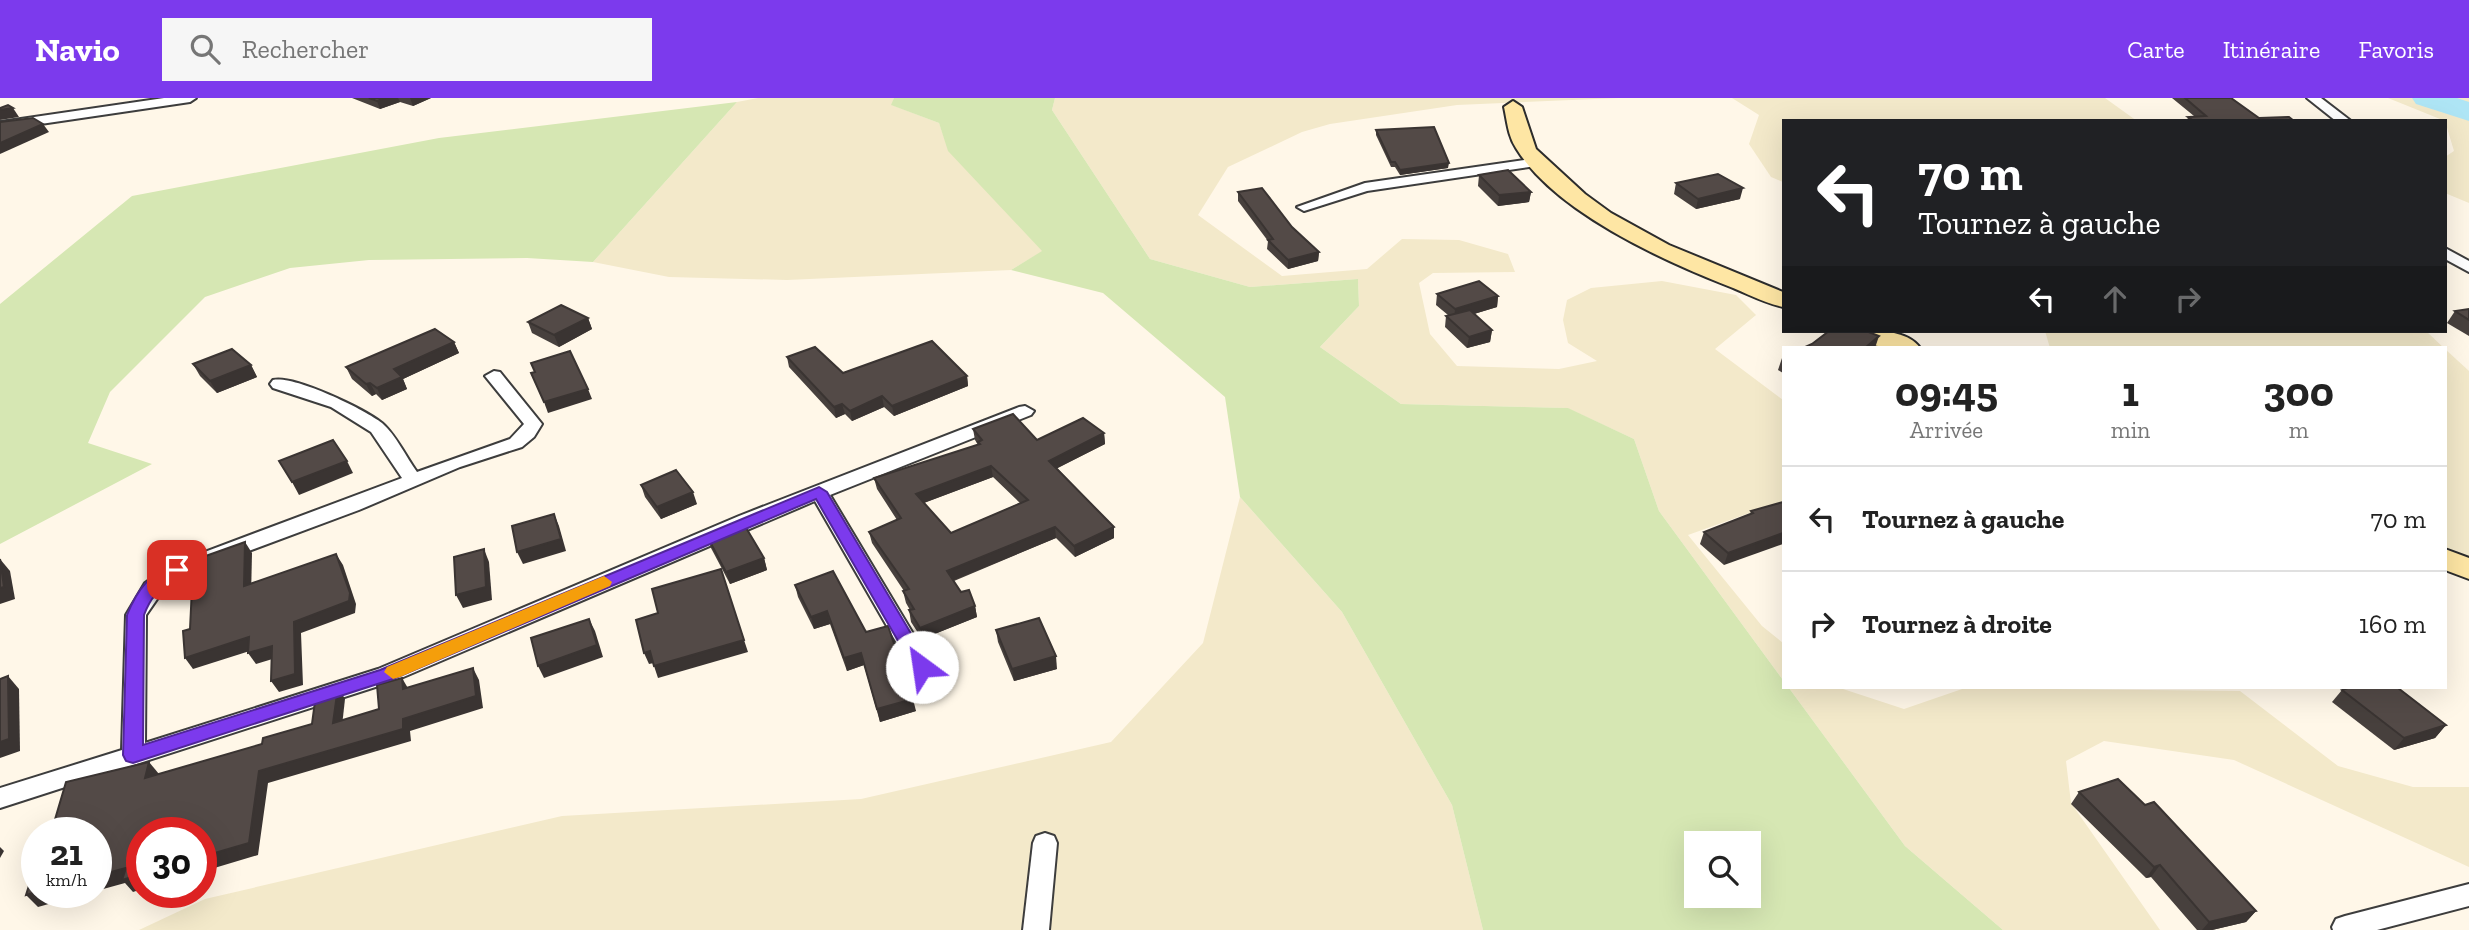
<!DOCTYPE html>
<html lang="fr">
<meta charset="utf-8">
<style>
body{margin:0;font-family:"Zilla Slab",serif;background:#f6f6f6;color:#222;height:100vh;display:flex;flex-direction:column;font-size:26px;white-space:nowrap}
*{box-sizing:border-box;margin:0}
p{font-size:23px;color:#767676}
.icon{flex:none;width:38px;height:38px;fill:none;stroke:currentColor;stroke-width:2;stroke-linecap:round;stroke-linejoin:round}
.map{position:relative;flex:1;overflow:hidden}
.details{position:absolute;left:1782px;top:248px;width:665px;height:343px;display:flex;flex-direction:column;background:#fff;border-radius:0px;box-shadow:0 7px 28px #0002}
.details>*{flex:none}
.hud{position:absolute;left:1782px;top:21px;width:665px;height:214px;border-radius:0px;box-shadow:0 7px 28px #0002;background:#202124;color:#fff;overflow:hidden}
.controls{position:absolute;left:1684px;top:733px;display:grid;gap:14px}
.controls a{display:grid;place-items:center;width:77px;height:77px;border-radius:0px;background:#fff;box-shadow:0 7px 28px #0002;font-size:35px}
.speed{position:absolute;left:21px;top:719px;display:flex;gap:14px;font-size:35px;font-weight:700;text-align:center}
.speed>*{display:grid;place-content:center;width:91px;height:91px;border-radius:50%;background:#fff;box-shadow:0 7px 28px #0002;line-height:1}
.speed small{font-size:18px;font-weight:400}
.speed .limit{border:10px solid #d22;background:#fff;color:#111}
.pin{position:absolute;display:grid;place-items:center;width:60px;height:60px;color:#fff;margin:-30px;border-radius:14px;box-shadow:0 4px 10px #0006}
.me{position:absolute;width:77px;margin:-38px;rotate:329deg;stroke-linejoin:round;filter:drop-shadow(0 0 5px #0008)}
.turn{display:flex;align-items:center;gap:24px;height:147px;padding:0 21px;font-size:32px}
.turn .icon{width:91px;height:91px;stroke-width:2.5}
.turn b{display:block;font-size:49px;line-height:60px}
.lanes{display:flex;align-items:center;height:66px;padding:0 21px;background:#0003;justify-content:center;gap:35px;direction:ltr}
.lanes .off{opacity:.35}
.eta{display:flex;justify-content:space-evenly;align-items:center;height:119px;text-align:center}
.eta b{font-size:42px;font-weight:800;line-height:49px}
ul{padding:0;list-style:none}
li{display:flex;align-items:center;gap:21px;height:105px;padding:0 21px;border-top:2px solid #e0e0e0}
li div{flex:1}
li b{display:block;font-size:26px}
li em{font-style:normal}
header{display:flex;align-items:center;gap:42px;box-sizing:border-box;height:98px;padding:0 35px;background:#7c3aed;color:#fff}
header strong{font-size:33px}
nav{display:flex;gap:38px;margin-inline-start:auto;font-size:24px}
.search{width:490px;height:63px;background:#f6f6f6;display:flex;align-items:center;gap:18px;box-sizing:border-box;padding:0 24px;border-radius:0px;color:#767676;font-size:26px}
.map>svg:first-child{display:block}
.farmland{fill:#f3e9ca}
.green{fill:#d6e7b3;fill-rule:evenodd}
.lines{fill:none;stroke-linecap:round;stroke-linejoin:round}
.river{fill:#aee5f5;fill-rule:evenodd}
.street-casing{stroke:#3d3d3d;stroke-width:4}
.secondary-casing{stroke:#2c2c2c;stroke-width:4}
.street{fill:#fff;fill-rule:evenodd}
.secondary{fill:#fee6a4;fill-rule:evenodd}
.wall{fill:#47403d;fill-rule:evenodd}
.shaded-wall{fill:#3a3432}
.building{fill:#534a47;stroke:#3a3432;stroke-width:2;fill-rule:evenodd}
.route{fill:#7c3aed;stroke:#51269a;stroke-width:2}
.slow{fill:#f59e0b}
</style>
<header>
<strong>Navio</strong>
<div class="search"><svg class="icon" aria-label="search" viewBox="0 0 24 24"><circle cx="10" cy="10" r="6"/><path d="M15 15l6 6"/></svg>Rechercher</div>
<nav><a>Carte</a><a>Itinéraire</a><a>Favoris</a></nav>
</header>
<div class="map">
<svg width="2469" height="832" viewBox="0 0 2469 832">
<rect width="100%" height="100%" fill="#fff7e8"/>
<g class="farmland">
<polygon points="758,0 894,0 892,7 939,25 949,53 1043,153 1011,172 787,182 669,179 593,164 737,4"/>
<polygon points="1055,0 1619,0 1457,7 1330,26 1302,34 1228,69 1198,117 1282,178 1367,171 1402,141 1459,142 1508,156 1515,174 1433,175 1419,185 1430,236 1457,268 1559,271 1597,263 1568,245 1563,222 1567,202 1591,190 1662,183 1736,197 1756,217 1715,251 1783,302 1783,403 1688,437 1762,528 1783,545 1783,582 1659,413 1634,341 1567,310 1401,306 1320,249 1359,208 1358,181 1250,189 1150,161 1052,12"/>
<polygon points="1732,0 2105,0 2137,23 1783,23 1783,84 1771,79 1749,46 1759,17"/>
<polygon points="2388,0 2469,0 2469,105 2445,95 2445,59 2454,53 2445,23"/>
<polygon points="2045,233 2426,233 2444,250 2050,250"/>
<polygon points="2445,251 2469,273 2469,482 2445,468"/>
<polygon points="1240,399 1342,514 1452,707 1483,832 139,832 205,801 562,718 861,701 1111,644 1203,545"/>
<polygon points="1789,590 1840,590 1904,611 1965,590 2240,593 2338,668 2413,689 2469,689 2469,769 2234,662 2104,643 2066,663 2071,705 2160,832 2003,832 1905,748"/>
</g>
<g class="green">
<path d="M894,0H1055L1052,12L1150,161L1250,189L1358,181L1359,208L1320,249L1401,306L1568,310L1634,341L1659,413L1783,582V590H1789L1905,748L2003,832H1483L1452,707L1342,514L1240,399L1225,299L1103,195L1011,172L1042,153L948,53L939,25L891,7ZM1696,746H1748V798H1696Z"/>
<polygon points="737,4 593,164 527,160 369,162 290,170 205,199 110,294 88,345 152,366 0,446 0,206 132,98 439,40"/>
</g>
<g class="lines">
<polygon class="river" points="2412,0 2457,0 2469,4 2469,23 2416,6"/>
<defs>
<g id="street">
<polygon points="164,0 196,0 190,4 0,32 0,24"/>
<polygon points="2307,0 2321,0 2351,23 2336,23"/>
<polygon points="1538,60 1545,64 1543,67 1367,93 1304,113 1297,109 1365,85"/>
<polygon points="2445,150 2469,163 2469,174 2445,161"/>
<path d="M494,273L500,274L542,326L534,339L522,349L460,369L359,412L184,477L164,491L146,517L145,645L378,571L739,418L1019,309L1025,308L1034,313L1031,317L830,397L933,569L930,575H914L815,403L394,583L0,710V690L122,652L126,517L145,485L170,467L402,380L371,334L331,309L273,290L270,286L273,282C294,277 364,311 382,325C396,337 406,359 417,374L510,341L524,326L485,278Z"/>
<polygon points="1045,735 1054,738 1057,745 1049,832 1023,832 1033,745 1036,738"/>
<polygon points="2469,786 2469,808 2377,832 2333,832 2332,829 2336,821 2345,818"/>
</g>
<g id="secondary">
<path d="M1513,3L1522,9L1536,51L1585,96L1611,115L1669,147L1783,194V209C1764,205 1746,195 1728,188C1662,162 1554,113 1516,50C1508,38 1507,22 1504,9Z"/>
<path d="M1851,233C1871,232 1907,231 1920,250C1900,251 1864,252 1851,233Z"/>
<polygon points="2445,451 2469,460 2469,481 2445,472"/>
</g>
</defs>
<use href="#street" class="street-casing"/>
<use href="#secondary" class="secondary-casing"/>
<use href="#street" class="street"/>
<use href="#secondary" class="secondary"/>
</g>
<g class="wall">
<polygon points="352,0 431,0 413,8 400,4 380,11"/>
<polygon points="2172,0 2231,0 2259,20 2294,23 2187,23 2188,19 2194,18"/>
<polygon points="1376,32 1448,70 1400,77 1395,69 1391,69 1376,37"/>
<polygon points="1479,77 1531,94 1529,104 1498,108 1478,88"/>
<polygon points="1676,85 1740,101 1696,111 1674,96"/>
<polygon points="1238,94 1292,129 1319,154 1318,163 1288,171 1267,151 1268,143 1238,103"/>
<polygon points="1437,196 1498,198 1497,209 1474,216 1492,232 1490,244 1467,250 1445,229 1446,218 1448,217 1436,207"/>
<polygon points="2469,211 2469,238 2447,225 2455,213"/>
<polygon points="588,220 592,231 559,249 532,235 528,224"/>
<polygon points="454,244 459,255 403,281 407,291 382,302 376,296 372,298 352,281 346,269"/>
<polygon points="787,259 843,275 967,278 968,288 894,318 884,309 852,323 845,316 836,320 789,269"/>
<polygon points="1782,260 1783,260 1783,275 1778,272"/>
<polygon points="193,266 251,267 257,279 217,295 200,278"/>
<path d="M973,331L1037,342L1104,335L1105,346L1057,370L1114,429V440L1075,459L1056,440L954,483L961,494L975,508L977,519L922,541L911,524L909,512H910L906,505L903,493H904L872,445L869,434L897,422L877,391L874,380L978,347L975,342ZM993,379L1020,405L951,435L924,405Z"/>
<polygon points="641,387 697,406 661,421 645,399"/>
<polygon points="1783,404 1724,467 1700,446 1704,434 1750,417 1751,413"/>
<polygon points="707,438 764,460 767,472 730,486 711,450"/>
<polygon points="795,487 866,534 916,613 880,624 864,567 847,573 830,526 814,531 798,499"/>
<polygon points="996,532 1057,571 1014,583 998,544"/>
<polygon points="2342,592 2446,627 2435,640 2394,652 2332,604"/>
<polygon points="2079,694 2256,813 2246,824 2212,832 2197,832 2151,779 2146,780 2071,706"/>
</g>
<g class="shaded-wall">
<polygon points="385,0 398,0 400,4 380,11 377,3"/>
<polygon points="410,0 431,0 413,8"/>
<polygon points="13,10 19,19 0,22 0,12"/>
<polygon points="43,26 49,34 0,56 0,45"/>
<polygon points="1449,65 1448,70 1400,77 1400,72"/>
<polygon points="1743,90 1740,101 1696,111 1698,101"/>
<polygon points="1531,94 1529,104 1498,108 1499,97"/>
<polygon points="1319,154 1318,163 1288,171 1288,162"/>
<polygon points="1498,198 1497,209 1454,222 1455,211"/>
<polygon points="588,220 592,231 559,249 554,237"/>
<polygon points="1492,232 1490,244 1467,250 1469,239"/>
<polygon points="1879,238 1875,250 1865,250"/>
<polygon points="454,244 459,255 403,281 407,291 382,302 377,290 394,271"/>
<polygon points="251,267 257,279 217,295 210,283"/>
<polygon points="967,278 968,288 894,318 892,308"/>
<polygon points="370,285 376,296 372,298 366,286"/>
<polygon points="588,291 592,301 548,315 544,304"/>
<polygon points="882,298 884,309 852,323 850,313"/>
<polygon points="842,306 845,316 836,320 834,309"/>
<polygon points="1104,335 1105,346 1050,374 1049,363"/>
<polygon points="347,363 353,375 299,397 292,384"/>
<polygon points="991,368 993,379 918,407 916,396"/>
<polygon points="693,394 697,406 661,421 657,409"/>
<polygon points="554,416 559,428 566,453 523,466 517,454"/>
<polygon points="1055,429 1056,440 949,484 947,473"/>
<polygon points="1114,429 1114,440 1075,459 1074,448"/>
<polygon points="1783,435 1783,446 1724,467 1728,455"/>
<polygon points="245,444 252,455 251,499 244,488"/>
<polygon points="484,451 489,464 492,502 463,510 456,497"/>
<polygon points="336,456 343,467 356,506 355,515 301,535 303,587 279,594 271,583 294,524"/>
<polygon points="764,460 767,472 730,486 726,474"/>
<polygon points="0,461 10,473 15,501 0,506"/>
<polygon points="975,508 977,519 922,541 920,530"/>
<polygon points="827,513 830,526 814,531 811,519"/>
<polygon points="589,521 595,533 603,559 544,580 538,568"/>
<polygon points="249,539 256,551 193,571 185,560"/>
<polygon points="744,542 748,554 658,580 654,568"/>
<polygon points="272,548 279,559 256,566 248,555"/>
<polygon points="650,553 654,565 649,566 644,555"/>
<polygon points="861,555 864,567 847,573 844,560"/>
<polygon points="1056,558 1057,571 1014,583 1012,571"/>
<polygon points="473,570 479,582 483,610 410,633 411,643 268,685 258,757 201,774 201,759 259,673 403,621"/>
<polygon points="8,578 19,591 20,653 0,660 0,644"/>
<polygon points="402,580 409,592 403,591"/>
<polygon points="338,589 345,601 341,637 333,625"/>
<polygon points="913,601 916,613 880,624 877,611"/>
<polygon points="2446,627 2435,640 2394,652 2404,640"/>
<polygon points="149,664 159,676 145,680"/>
<polygon points="0,749 4,753 0,760"/>
<polygon points="2160,767 2151,779 2146,780 2154,769"/>
<polygon points="126,770 142,776 142,791 133,794 125,785 96,793 96,778"/>
<polygon points="37,794 91,794 38,809 26,797"/>
<polygon points="2256,813 2246,824 2212,832 2202,832 2209,824"/>
</g>
<g class="building">
<polygon points="369,0 385,0 377,3"/>
<polygon points="2185,0 2231,0 2259,20 2289,19 2294,23 2194,23 2188,19 2206,18"/>
<polygon points="8,7 13,10 0,12 0,10"/>
<polygon points="33,20 43,26 0,45 0,24"/>
<polygon points="1434,29 1449,65 1400,72 1395,64 1391,64 1376,32"/>
<polygon points="1508,72 1531,94 1499,97 1479,77"/>
<polygon points="1718,76 1743,90 1698,101 1676,85"/>
<polygon points="1262,90 1292,129 1319,154 1288,162 1268,142 1273,141 1238,94"/>
<polygon points="1479,183 1498,198 1455,211 1437,196"/>
<polygon points="561,207 588,220 554,237 528,224"/>
<polygon points="2469,211 2469,222 2455,213"/>
<polygon points="1470,212 1492,232 1469,239 1446,218"/>
<polygon points="435,231 454,244 394,271 402,279 377,290 370,285 366,286 346,269"/>
<polygon points="1829,233 1866,233 1879,238 1865,250 1803,250 1812,246"/>
<polygon points="932,243 967,278 892,308 882,298 850,313 842,306 834,309 787,259 815,249 843,275"/>
<polygon points="232,251 251,267 210,283 193,266"/>
<polygon points="570,253 588,291 544,304 531,275 535,274 531,265"/>
<path d="M1013,316L1037,342L1083,320L1104,335L1049,363L1114,429L1074,448L1055,429L947,473L961,494L969,492L975,508L920,530L909,512L914,511L903,493L909,491L869,434L901,420L874,380L980,346L978,344L982,342L973,331ZM991,368L1028,402L951,435L916,396Z"/>
<polygon points="333,342 347,363 292,384 279,363"/>
<polygon points="676,372 693,394 657,409 641,387"/>
<polygon points="1783,404 1783,435 1728,455 1704,434 1753,415 1751,413"/>
<polygon points="554,416 561,441 517,454 512,428"/>
<polygon points="742,423 764,460 726,474 707,438"/>
<polygon points="245,444 244,488 336,456 350,495 349,503 294,524 295,576 271,583 272,548 248,555 249,539 185,560 183,533 190,531 192,490 198,488 200,460"/>
<polygon points="484,451 486,489 456,497 454,459"/>
<polygon points="0,461 4,489 0,490"/>
<polygon points="721,471 744,542 654,568 650,553 644,555 636,522 658,515 652,491"/>
<polygon points="833,473 866,534 888,528 913,601 877,611 861,555 844,560 827,513 811,519 795,487"/>
<polygon points="1039,520 1056,558 1012,571 996,532"/>
<polygon points="589,521 597,547 538,568 531,540"/>
<polygon points="473,570 476,598 403,621 403,631 259,673 249,745 201,759 201,735 142,735 142,776 122,782 126,770 96,778 96,735 51,735 66,684 149,664 145,680 262,646 263,640 312,626 316,596 338,589 333,625 379,611 377,587 402,580 403,591"/>
<polygon points="8,578 9,641 0,644 0,581"/>
<polygon points="2348,590 2398,590 2446,627 2404,640 2342,592"/>
<polygon points="2118,681 2145,707 2154,704 2256,813 2209,824 2160,767 2154,769 2079,694"/>
<polygon points="37,762 37,794 26,797"/>
</g>
<path class="route" d="M819,389L827,394L928,564L931,569L928,574H916L816,401L393,581L133,665L126,663L123,657L127,517C137,492 150,474 177,466L185,472C169,493 156,485 144,517L143,647L380,572Z"/>
<polygon class="slow" points="604,478 612,484 610,488 400,579 393,581 384,574 387,569"/>
</svg>
<div class="controls">
<a><svg class="icon" aria-label="search" viewBox="0 0 24 24"><circle cx="10" cy="10" r="6"/><path d="M15 15l6 6"/></svg></a>
</div>
<div class="speed"><div>21<small>km/h</small></div><div class="limit">30</div></div>
<div class="pin" style="left:177px;top:472px;background:#d93025"><svg class="icon" aria-label="arrive" viewBox="0 0 24 24"><path d="M6 21V4h12l-3 4 3 4H6"/></svg></div>
<svg class="me" style="left:922px;top:569px" viewBox="-20 -20 40 40"><circle r="19" fill="#fff"/><path d="M0-13L10 11 0 6-10 11z" fill="#7c3aed"/></svg>
<div class="hud">
<div class="turn"><svg class="icon" aria-label="left" viewBox="0 0 24 24"><path d="M17 20v-9H6M10 6l-5 5 5 5"/></svg><div><b>70 m</b>Tournez à gauche</div></div>
<div class="lanes"><svg class="icon" aria-label="left" viewBox="0 0 24 24"><path d="M17 20v-9H6M10 6l-5 5 5 5"/></svg><svg class="icon off" aria-label="ahead" viewBox="0 0 24 24"><path d="M12 20V5M6 11l6-6 6 6"/></svg><svg class="icon off" aria-label="right" viewBox="0 0 24 24"><path d="M7 20v-9h11M14 6l5 5-5 5"/></svg></div>
</div>
<section class="details">
<div class="eta">
<div><b>09:45</b><p>Arrivée</p></div>
<div><b>1</b><p>min</p></div>
<div><b>300</b><p>m</p></div>
</div>
<ul>
<li><svg class="icon" aria-label="left" viewBox="0 0 24 24"><path d="M17 20v-9H6M10 6l-5 5 5 5"/></svg><div><b>Tournez à gauche</b></div><em>70 m</em></li>
<li><svg class="icon" aria-label="right" viewBox="0 0 24 24"><path d="M7 20v-9h11M14 6l5 5-5 5"/></svg><div><b>Tournez à droite</b></div><em>160 m</em></li>
</ul>
</section>
</div>
